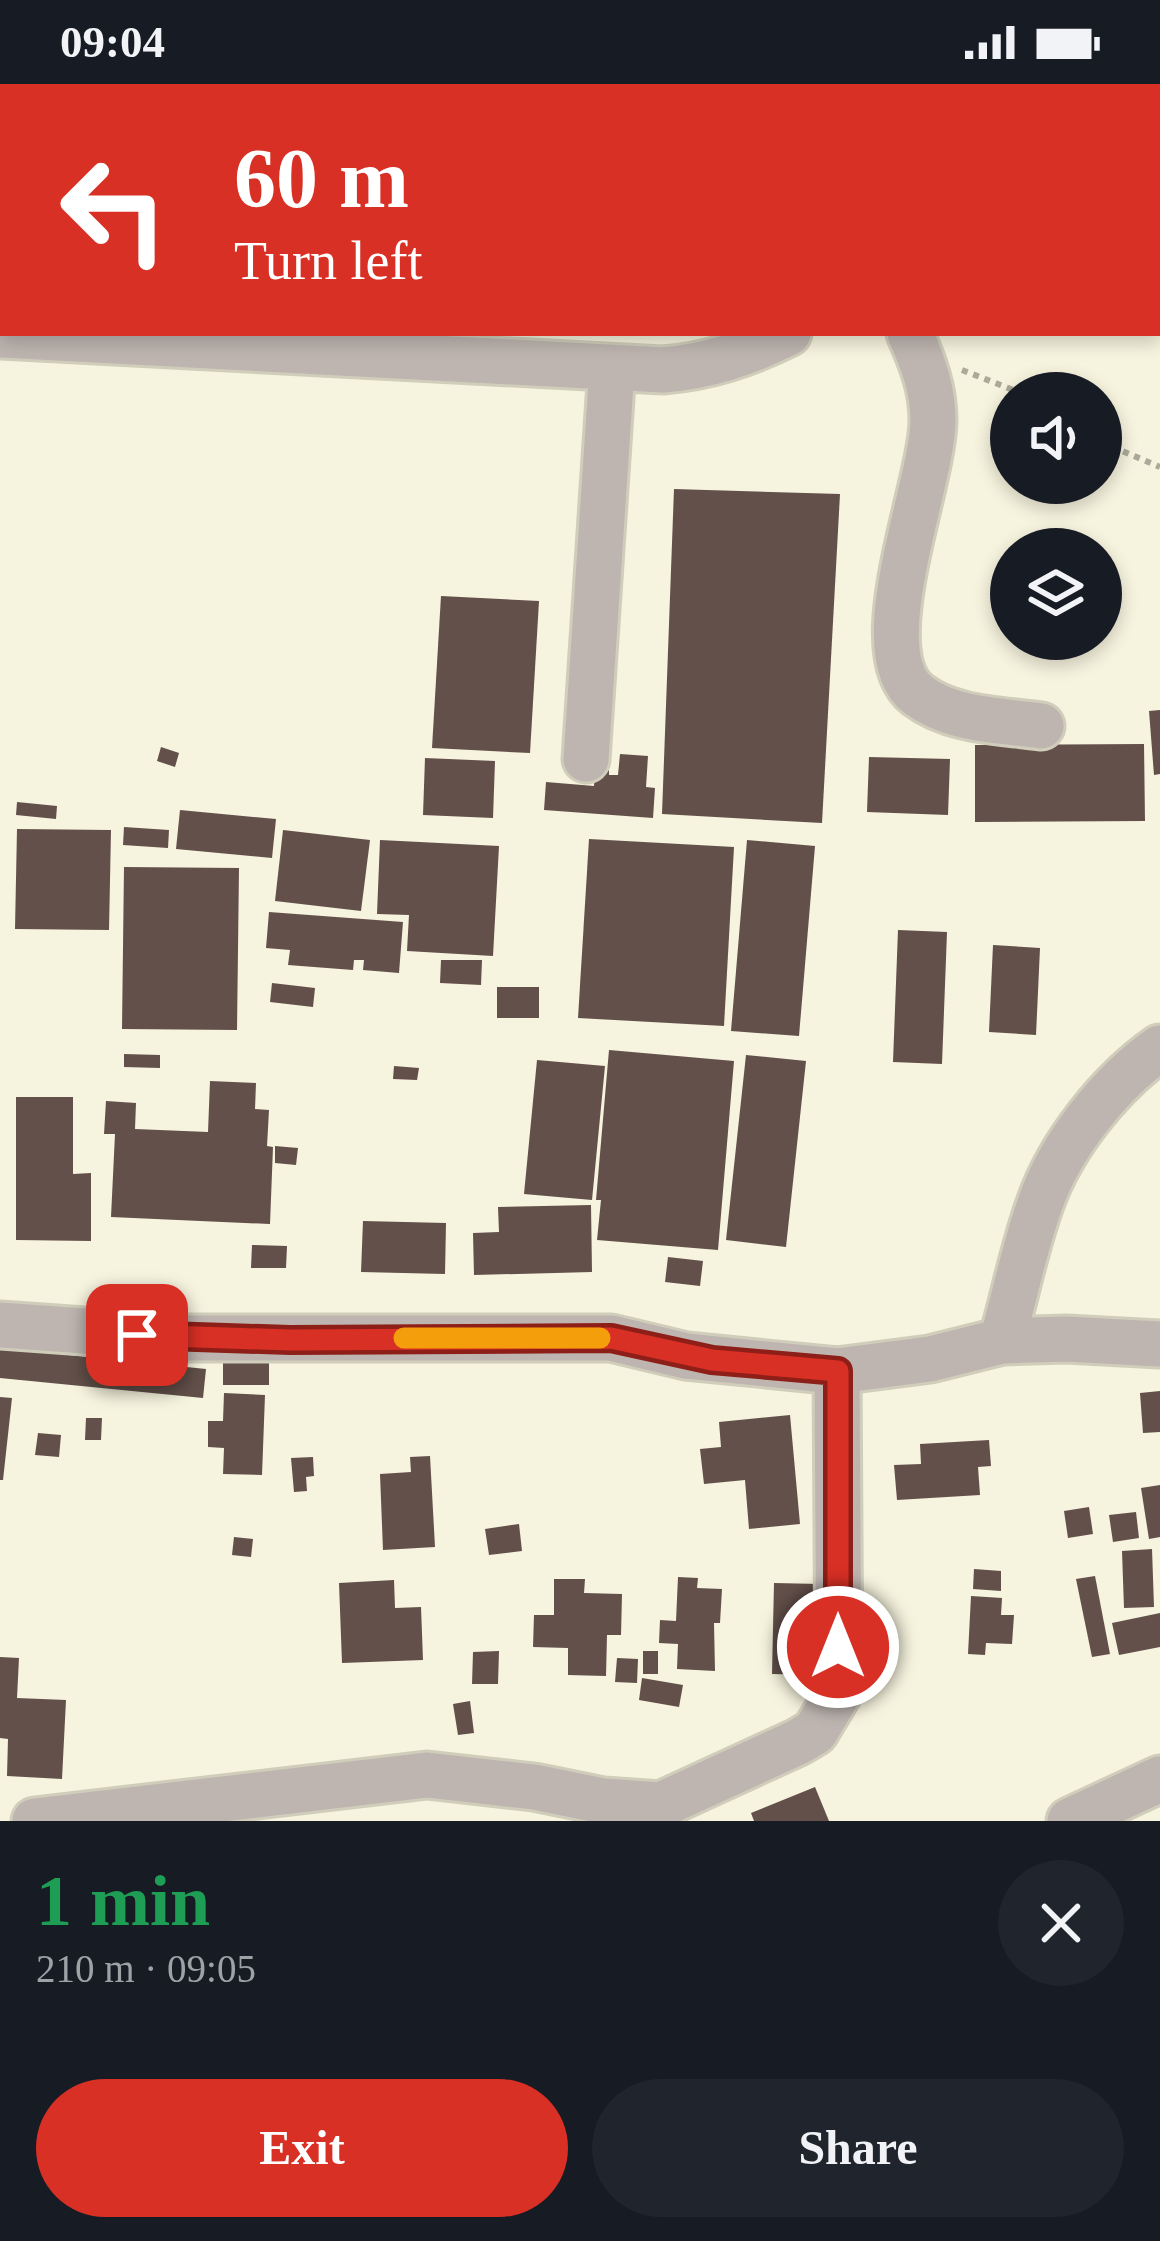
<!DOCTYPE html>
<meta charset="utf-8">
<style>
body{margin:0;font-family:Georgia,serif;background:#20242c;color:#f1f3f6;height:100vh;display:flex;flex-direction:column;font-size:45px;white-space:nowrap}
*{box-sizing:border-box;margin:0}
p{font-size:39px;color:#9ea1a6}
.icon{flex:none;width:66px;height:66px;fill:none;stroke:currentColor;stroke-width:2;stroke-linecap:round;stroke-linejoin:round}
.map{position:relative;height:1737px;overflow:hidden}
.sheet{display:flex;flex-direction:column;background:#171b24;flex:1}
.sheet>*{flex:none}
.banner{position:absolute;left:0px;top:0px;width:1161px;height:252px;box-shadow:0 6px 18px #0003;background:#d93025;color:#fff;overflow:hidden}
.controls{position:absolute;left:990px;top:288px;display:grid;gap:24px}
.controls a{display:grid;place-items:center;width:132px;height:132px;border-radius:50%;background:#171b24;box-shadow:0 6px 18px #0003;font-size:60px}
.pin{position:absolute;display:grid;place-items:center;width:102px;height:102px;color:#fff;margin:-51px;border-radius:24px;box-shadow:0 6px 18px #0006}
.me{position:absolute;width:132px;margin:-66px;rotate:0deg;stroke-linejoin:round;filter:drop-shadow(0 0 9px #0008)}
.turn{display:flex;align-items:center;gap:42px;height:252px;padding:0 36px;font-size:54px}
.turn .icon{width:156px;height:156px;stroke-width:2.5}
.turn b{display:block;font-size:84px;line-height:102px}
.round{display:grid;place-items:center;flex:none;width:126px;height:126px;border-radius:63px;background:#20242c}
.head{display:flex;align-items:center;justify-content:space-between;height:204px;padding:0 36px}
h1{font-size:72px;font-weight:800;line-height:90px;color:#1e9e55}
.cta{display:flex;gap:24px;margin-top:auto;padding:24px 36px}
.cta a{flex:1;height:138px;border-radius:72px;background:#d93025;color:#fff;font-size:48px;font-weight:800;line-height:138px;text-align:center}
.cta a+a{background:#20242c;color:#f1f3f6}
.status{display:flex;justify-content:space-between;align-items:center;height:84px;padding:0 60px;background:#171b24;direction:ltr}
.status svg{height:33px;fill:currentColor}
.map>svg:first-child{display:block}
.building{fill:#63504a}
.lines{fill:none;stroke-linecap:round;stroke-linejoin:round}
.minor-casing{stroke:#d0cebb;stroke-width:51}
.path{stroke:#aba999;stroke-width:6;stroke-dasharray:6 6;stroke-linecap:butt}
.minor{stroke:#beb5b0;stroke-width:45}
.route-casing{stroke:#8d1f18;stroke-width:30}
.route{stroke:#d93025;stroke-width:21}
.slow{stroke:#f59e0b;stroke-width:21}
</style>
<div class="status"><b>09:04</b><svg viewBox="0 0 49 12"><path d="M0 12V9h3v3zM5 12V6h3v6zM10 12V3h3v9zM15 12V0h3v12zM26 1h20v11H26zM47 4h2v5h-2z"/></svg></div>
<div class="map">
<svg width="1160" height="1737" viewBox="0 0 1160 1737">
<rect width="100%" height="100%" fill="#f6f3de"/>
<g class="building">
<polygon points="674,405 840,410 822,739 662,730"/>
<polygon points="441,512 539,517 530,669 432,664"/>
<polygon points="1160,626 1160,690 1154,691 1149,627"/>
<polygon points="1144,660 1145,737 975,738 975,661"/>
<polygon points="161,663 179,669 175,683 157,677"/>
<polygon points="620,670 648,672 646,703 655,704 653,734 544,726 546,698 594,702 595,682 609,683 609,691 618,691"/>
<polygon points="869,673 950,675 948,731 867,728"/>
<polygon points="425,674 495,677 493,734 423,731"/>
<polygon points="17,718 57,722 56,735 16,731"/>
<polygon points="180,726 276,735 272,774 176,765"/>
<polygon points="124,743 169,746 168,764 123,761"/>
<polygon points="17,745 111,746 109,846 15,845"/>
<polygon points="283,746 370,756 361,827 275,817"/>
<polygon points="589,755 734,763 724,942 578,934"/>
<polygon points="380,756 499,762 493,872 407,867 409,831 377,830"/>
<polygon points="747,756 815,762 799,952 731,947"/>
<polygon points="124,783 239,784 237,946 122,945"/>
<polygon points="269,828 403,838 399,889 363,886 364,876 354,876 353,886 288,881 290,866 266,864"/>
<polygon points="898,846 947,848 942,980 893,978"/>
<polygon points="993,861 1040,864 1036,951 989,948"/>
<polygon points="441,876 482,876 481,901 440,899"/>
<polygon points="272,899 315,904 313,923 270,918"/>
<rect x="497" y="903" width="42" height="31"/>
<polygon points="609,966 734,977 718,1166 597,1156 601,1116 596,1116"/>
<polygon points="124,970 160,971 160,984 124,983"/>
<polygon points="746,971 806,977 786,1163 726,1156"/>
<polygon points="537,976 605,982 592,1116 524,1110"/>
<polygon points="394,982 419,984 417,996 393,995"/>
<polygon points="210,997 256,999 255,1025 269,1026 267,1062 273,1063 270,1140 111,1133 115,1050 104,1050 106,1017 136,1019 135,1045 208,1048"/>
<polygon points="16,1013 73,1013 73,1090 91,1089 91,1157 16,1156"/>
<polygon points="275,1062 298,1064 296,1081 275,1079"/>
<polygon points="591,1121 592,1188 474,1191 473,1149 499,1148 498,1123"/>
<polygon points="363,1137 446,1139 445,1190 361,1188"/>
<polygon points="252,1161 287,1162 286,1184 251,1184"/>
<polygon points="668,1173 703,1177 700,1202 665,1198"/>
<polygon points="0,1264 206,1285 203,1314 0,1294"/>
<rect x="223" y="1278" width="46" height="23"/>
<polygon points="1160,1307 1160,1348 1143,1349 1140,1309"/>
<polygon points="224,1309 265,1311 262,1391 223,1390 224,1364 208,1363 208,1337 223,1337"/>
<polygon points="0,1313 12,1314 3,1396 0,1396"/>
<polygon points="790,1331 800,1440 749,1445 745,1396 704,1400 700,1365 721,1363 719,1338"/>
<polygon points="86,1334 102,1334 101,1356 85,1356"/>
<polygon points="38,1349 61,1351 59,1373 35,1371"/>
<polygon points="989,1356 991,1382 978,1383 980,1411 897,1416 894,1381 921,1380 920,1360"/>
<polygon points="430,1372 435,1463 383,1466 380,1390 411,1388 410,1373"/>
<polygon points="313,1373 314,1392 306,1393 307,1407 294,1408 291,1374"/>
<polygon points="1160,1401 1160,1453 1149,1455 1141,1404"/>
<polygon points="1089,1423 1093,1450 1068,1454 1064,1427"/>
<polygon points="1136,1428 1139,1454 1113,1458 1109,1431"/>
<polygon points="519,1440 522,1467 489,1471 485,1445"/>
<polygon points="234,1453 253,1455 251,1473 232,1471"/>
<polygon points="1152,1465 1154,1523 1124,1524 1122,1467"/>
<polygon points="974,1485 1001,1487 1001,1507 973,1505"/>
<polygon points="1095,1492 1110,1570 1092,1573 1076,1495"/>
<polygon points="678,1493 698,1494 697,1504 722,1505 720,1539 714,1539 715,1587 677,1585 678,1560 659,1559 660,1536 676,1537"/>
<polygon points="554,1495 585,1495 584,1509 622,1510 621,1551 607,1551 606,1592 568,1591 568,1564 533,1563 534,1531 554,1531"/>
<polygon points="394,1496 395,1524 421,1523 423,1576 342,1579 339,1499"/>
<polygon points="774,1499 820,1500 819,1591 772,1590"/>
<polygon points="971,1512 1002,1514 1001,1531 1014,1531 1012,1560 986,1559 985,1571 968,1570"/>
<polygon points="1160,1529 1160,1563 1119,1571 1112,1539"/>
<polygon points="499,1567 498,1600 472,1600 473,1568"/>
<rect x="643" y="1567" width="15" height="23"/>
<polygon points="0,1573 19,1574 17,1614 66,1616 62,1695 7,1692 8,1655 0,1654"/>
<polygon points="617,1574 638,1575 637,1599 615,1598"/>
<polygon points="642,1594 683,1601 679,1623 639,1616"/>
<polygon points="470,1617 474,1649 458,1651 453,1620"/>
<polygon points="815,1703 829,1737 754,1737 751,1729"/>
</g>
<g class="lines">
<defs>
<g id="minor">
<polyline points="81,0 85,3"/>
<polyline points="0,137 3,136"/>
<polyline points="1158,217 1160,217"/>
<path d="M910,249C923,279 933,304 933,337C932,402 862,568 918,611C953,637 1000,636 1041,642"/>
<path d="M0,251L663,286C709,282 746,270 788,249"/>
<polyline points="586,675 612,284"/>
<polyline points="0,1241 182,1254 611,1254 686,1272 837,1287 930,1275 1002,1257 1066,1255 1160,1260"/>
<path d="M1002,1257C1015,1212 1024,1164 1040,1120C1060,1062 1110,999 1160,964"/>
<polyline points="35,1737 427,1691 534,1703 603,1717 661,1721 798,1658 815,1648 839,1608 837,1287"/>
<polyline points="1070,1737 1160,1695"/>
</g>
</defs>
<use href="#minor" class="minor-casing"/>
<g class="path">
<polyline points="962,286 1021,309"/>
<polyline points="1101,358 1160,383"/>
</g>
<use href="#minor" class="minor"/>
</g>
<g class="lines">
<defs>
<polyline id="route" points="137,1251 290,1256 611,1254 712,1276 838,1287 838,1563"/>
</defs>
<use href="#route" class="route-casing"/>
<use href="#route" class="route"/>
<polyline class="slow" points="404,1254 600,1254"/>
</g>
</svg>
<div class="controls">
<a><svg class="icon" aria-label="sound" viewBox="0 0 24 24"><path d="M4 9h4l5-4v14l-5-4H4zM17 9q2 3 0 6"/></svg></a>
<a><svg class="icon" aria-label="layers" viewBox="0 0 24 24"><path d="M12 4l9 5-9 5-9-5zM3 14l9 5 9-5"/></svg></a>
</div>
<div class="pin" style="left:137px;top:1251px;background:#d93025"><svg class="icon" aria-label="arrive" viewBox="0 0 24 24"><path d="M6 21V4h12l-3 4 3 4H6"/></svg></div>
<svg class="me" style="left:838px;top:1563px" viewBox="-20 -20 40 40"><circle r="17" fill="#d93025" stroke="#fff" stroke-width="3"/><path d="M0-11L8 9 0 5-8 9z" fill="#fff"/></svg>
<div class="banner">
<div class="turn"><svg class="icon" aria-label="left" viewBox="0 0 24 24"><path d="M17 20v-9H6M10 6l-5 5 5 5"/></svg><div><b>60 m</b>Turn left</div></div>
</div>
</div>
<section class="sheet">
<div class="head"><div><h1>1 min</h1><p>210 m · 09:05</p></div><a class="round"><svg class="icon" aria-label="close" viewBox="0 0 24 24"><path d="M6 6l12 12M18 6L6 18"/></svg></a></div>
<div class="cta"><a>Exit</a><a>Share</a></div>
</section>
